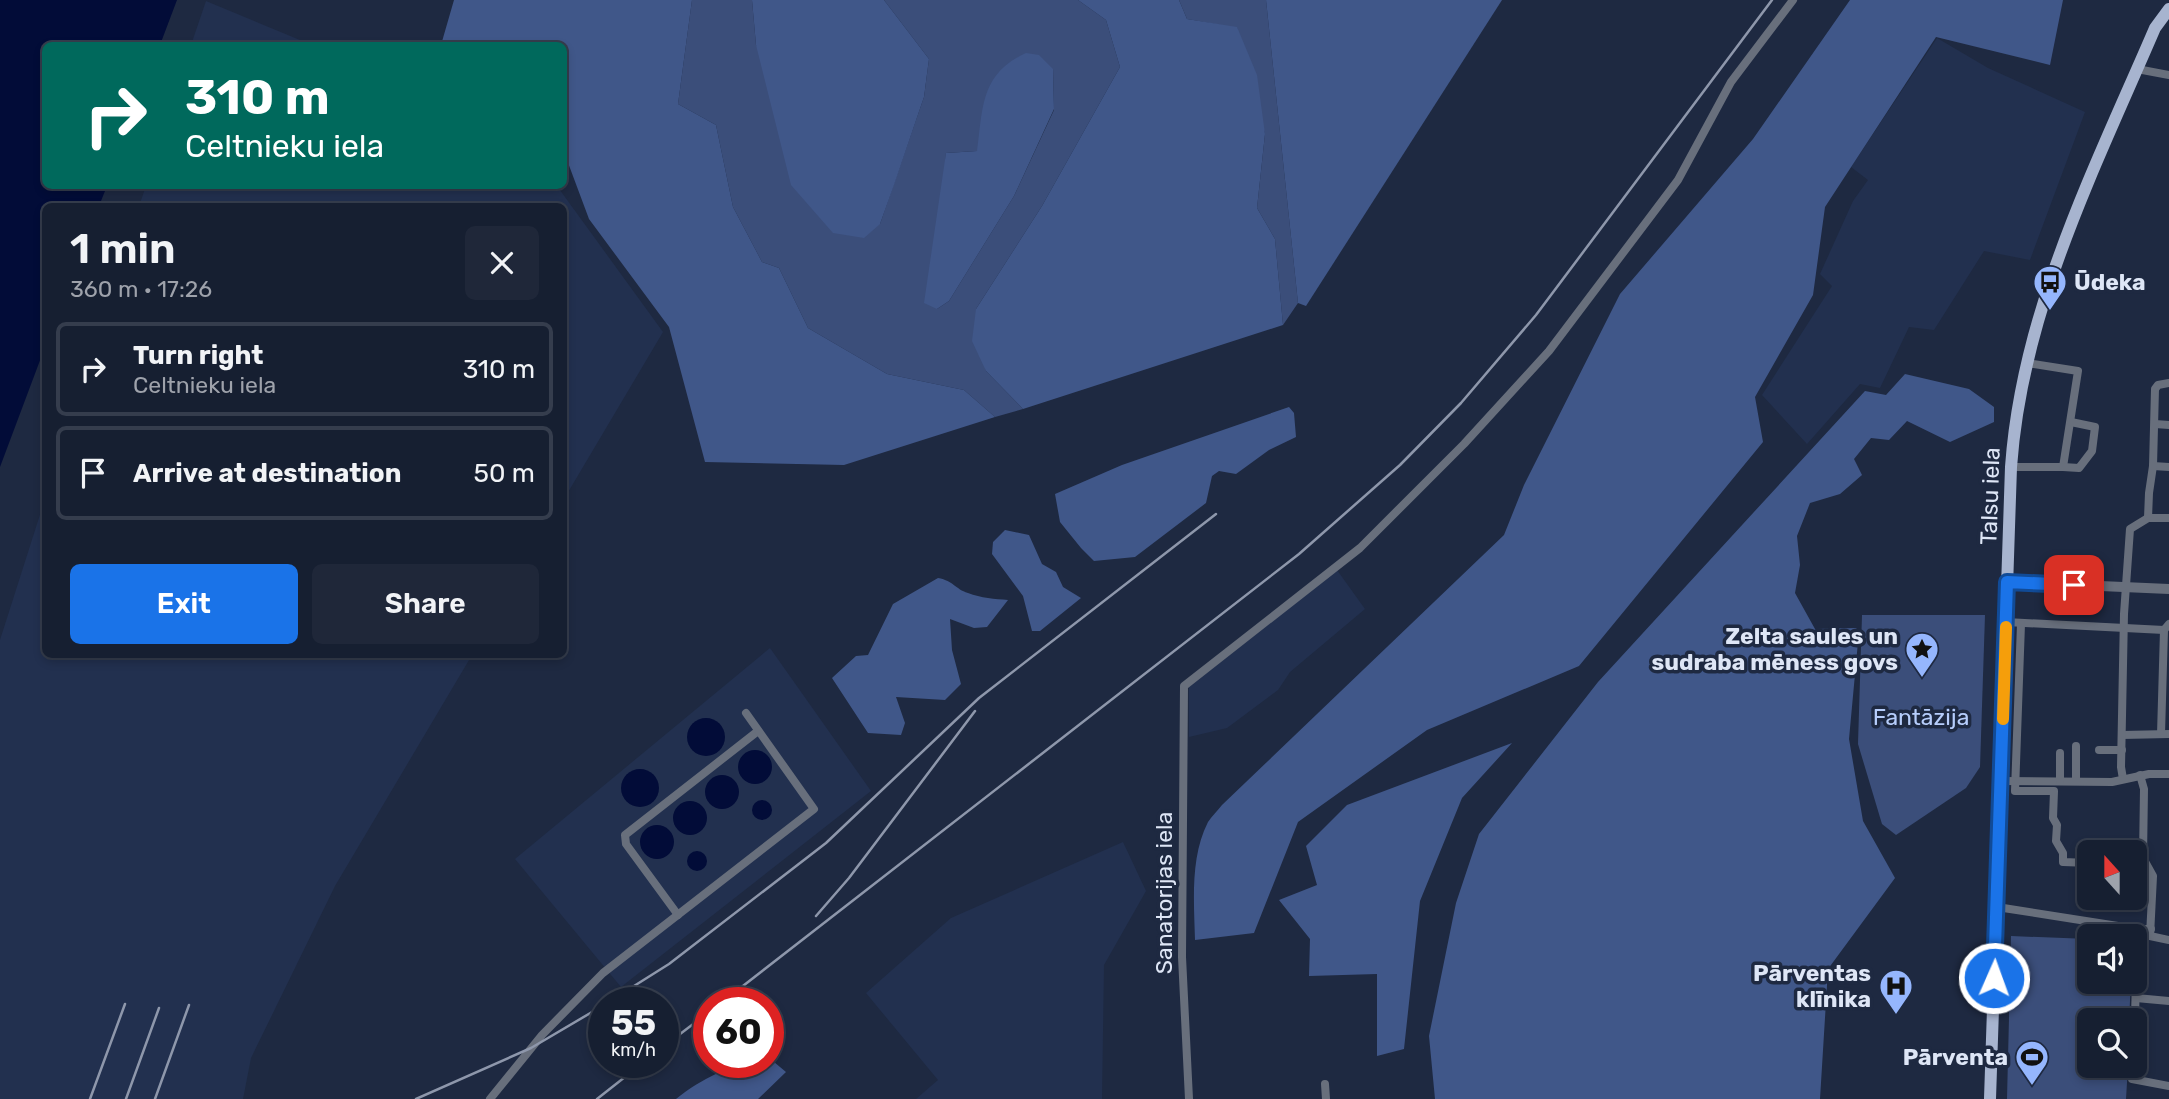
<!DOCTYPE html>
<meta charset="utf-8">
<style>
body{margin:0;font-family:Rubik,sans-serif;background:#1f2739;color:#f1f3f6;height:100vh;display:flex;flex-direction:column;font-size:26px;white-space:nowrap}
*{box-sizing:border-box;margin:0}
p{font-size:23px;color:#9ea2ab}
.icon{flex:none;width:38px;height:38px;fill:none;stroke:currentColor;stroke-width:2;stroke-linecap:round;stroke-linejoin:round}
.map{position:relative;flex:1;overflow:hidden}
.details{position:absolute;left:42px;top:203px;width:525px;height:455px;display:flex;flex-direction:column;background:#161f31;border-radius:10px;box-shadow:0 4px 10px #0003,0 0 0 2px #353d4d}
.details>*{flex:none}
.hud{position:absolute;left:42px;top:42px;width:525px;height:147px;border-radius:10px;box-shadow:0 4px 10px #0003,0 0 0 2px #353d4d;background:#00695c;color:#fff;overflow:hidden}
.needle{width:46px;rotate:339deg}
.tools{position:absolute;left:2077px;top:840px;display:grid;gap:14px}
.tools a{display:grid;place-items:center;width:70px;height:70px;border-radius:10px;background:#161f31;box-shadow:0 4px 10px #0003,0 0 0 2px #353d4d;font-size:35px}
.speed{position:absolute;left:588px;top:987px;display:flex;gap:14px;font-size:35px;font-weight:700;text-align:center}
.speed>*{display:grid;place-content:center;width:91px;height:91px;border-radius:50%;background:#161f31;box-shadow:0 4px 10px #0003,0 0 0 2px #353d4d;line-height:1}
.speed small{font-size:18px;font-weight:400}
.speed .limit{border:10px solid #d22;background:#fff;color:#111}
.pin{position:absolute;display:grid;place-items:center;width:60px;height:60px;color:#fff;margin:-30px;border-radius:14px;box-shadow:0 4px 10px #0006}
.me{position:absolute;width:77px;margin:-38px;rotate:2deg;stroke-linejoin:round;filter:drop-shadow(0 0 5px #0008)}
.turn{display:flex;align-items:center;gap:24px;height:147px;padding:0 28px;font-size:32px}
.turn .icon{width:91px;height:91px;stroke-width:2.5}
.turn b{display:block;font-size:49px;line-height:60px}
.round{display:grid;place-items:center;flex:none;width:74px;height:74px;border-radius:10px;background:#1f2739}
.summary{display:flex;align-items:center;justify-content:space-between;height:119px;padding:0 28px}
h1{font-size:42px;font-weight:600;line-height:52px}
.button{display:flex;gap:14px;margin-top:auto;padding:14px 28px}
.button a{flex:1;height:80px;border-radius:10px;background:#1a73e8;color:#fff;font-size:28px;font-weight:600;line-height:80px;text-align:center}
.button a+a{background:#1f2739;color:#f1f3f6}
ul{padding:0;list-style:none}
li{display:flex;align-items:center;gap:21px;height:94px;margin:0 14px 10px;padding:0 14px;border:4px solid #353d4d;border-radius:10px}
li div{flex:1}
li b{display:block;font-size:26px}
li em{font-style:normal}
.map>svg:first-child{display:block}
.built{fill:#22304f}
.green{fill:#3b4e7a;fill-rule:evenodd}
.forest{fill:#405789}
.water{fill:#020c38}
.lines{fill:none;stroke-linecap:round;stroke-linejoin:round}
.minor{stroke:#686f7c;stroke-width:8}
.tertiary{stroke:#686f7c;stroke-width:10}
.primary{stroke:#a7b4cf;stroke-width:12}
.rail{stroke:#8e97ab;stroke-width:2.5}
.route-casing{stroke:#114b97;stroke-width:18}
.route{stroke:#1a73e8;stroke-width:12}
.slow{stroke:#f59e0b;stroke-width:12}
.labels{text-anchor:middle;dominant-baseline:central;stroke-width:7;stroke-linejoin:round;paint-order:stroke}
.poi-label{font-size:23px;font-weight:bold;fill:#dee6f6;stroke:#1e2941;text-anchor:end}
.street-label{font-size:23px;fill:#dee6f6;stroke:#1e2941}
.park-label{font-size:23px;fill:#b6cdfb;stroke:#1e2941}
</style>
<div class="map">
<svg width="2169" height="1099" viewBox="0 0 2169 1099">
<rect width="100%" height="100%" fill="#1e2941"/>
<g class="built">
<polygon points="206,1 312,45 191,45"/>
<polygon points="1937,38 1988,68 2085,112 2030,260 1984,251 1934,330 1909,327 1880,388 1860,384 1807,444 1762,395 1832,286 1820,274 1853,201 1868,180 1851,167"/>
<polygon points="146,186 557,186 663,332 564,499 564,206 139,206"/>
<polygon points="45,499 46,654 472,655 335,886 251,1058 243,1099 0,1099 0,640"/>
<polygon points="1337,570 1365,609 1290,672 1278,690 1227,728 1189,737 1189,687"/>
<polygon points="770,648 871,791 621,987 515,859"/>
<polygon points="1123,842 1146,891 1104,965 1102,1099 916,1099 938,1080 866,993 951,918"/>
</g>
<g class="green">
<path d="M692,0H752L756,45L880,224L924,97L929,59L884,0H1078L1106,20L1120,67L1042,206L976,309L986,371L1023,409L995,417L964,390L887,374L808,328L779,268L762,262L733,207L716,125L678,104ZM1053,69L1054,110L1014,196L949,301L937,309L946,153L977,151Z"/>
<polygon points="1179,0 1266,0 1298,303 1283,325 1275,239 1257,208 1265,134 1237,28 1187,19"/>
<polygon points="1862,615 1985,615 1980,767 1966,788 1896,835 1882,824 1858,744"/>
<polygon points="2011,936 2089,939 2090,982 2131,982 2129,1020 2090,1020 2090,1066 2128,1066 2126,1099 2007,1099"/>
</g>
<g class="forest">
<polygon points="454,0 692,0 678,104 716,125 733,207 762,262 779,268 808,328 887,374 964,390 995,417 844,465 705,462 669,327 589,219 564,152 564,46 441,45"/>
<polygon points="752,0 884,0 929,59 924,97 894,185 880,224 864,238 833,233 791,185 756,45"/>
<polygon points="1078,0 1179,0 1187,19 1237,27 1257,75 1265,134 1257,208 1275,239 1283,325 1023,409 986,371 972,341 976,309 1042,206 1120,67 1106,20"/>
<polygon points="1266,0 1502,0 1306,306 1298,303"/>
<path d="M1850,0H2063L2050,65L1936,37L1825,207L1813,295L1755,397L1763,442L1579,666L1427,730L1298,822L1254,933L1195,940C1194,902 1190,857 1208,822C1212,816 1218,810 1222,805L1504,535L1524,485L1620,294L1753,139Z"/>
<path d="M1026,53L1039,55L1053,69L1054,109L1014,196L949,301L937,309L924,303L946,153L977,151C983,108 980,74 1026,53Z"/>
<polygon points="1905,374 1969,389 1994,407 1994,422 1950,442 1907,421 1889,440 1871,438 1854,459 1862,475 1840,494 1810,503 1797,536 1800,565 1795,593 1815,629 1856,628 1859,631 1849,739 1863,821 1895,878 1828,969 1820,1099 1435,1099 1429,1036 1456,903 1479,834 1598,682 1865,391 1886,395"/>
<polygon points="1289,407 1294,413 1296,437 1269,450 1236,474 1219,471 1212,476 1206,503 1135,557 1094,561 1081,548 1060,522 1055,494 1122,465"/>
<polygon points="1005,530 1029,535 1042,564 1056,572 1063,587 1081,598 1040,631 1032,631 1023,596 992,554 993,542"/>
<path d="M938,578C954,581 955,589 968,593C981,598 995,599 1008,600L987,627L974,628L950,619L952,650L961,684L945,700L896,697L905,723L901,735L868,733L832,678L856,656L868,655L893,604Z"/>
<polygon points="1512,743 1462,798 1420,901 1404,1049 1377,1056 1377,974 1309,976 1310,939 1279,900 1317,885 1306,846 1347,805"/>
<path d="M768,1057L786,1072L758,1099H676C703,1078 733,1062 768,1062Z"/>
</g>
<g class="water">
<polygon points="0,0 177,0 160,45 46,46 46,186 107,186 99,206 46,206 45,347 0,467"/>
<circle cx="706" cy="737" r="19"/>
<circle cx="755" cy="767" r="17"/>
<circle cx="640" cy="788" r="19"/>
<circle cx="722" cy="792" r="17"/>
<circle cx="762" cy="810" r="10"/>
<circle cx="690" cy="818" r="17"/>
<circle cx="657" cy="842" r="17"/>
<circle cx="697" cy="861" r="10"/>
</g>
<g class="lines">
<g class="minor">
<polyline points="2137,69 2169,75"/>
<polyline points="2155,424 2169,425"/>
<polyline points="2153,466 2169,467"/>
<polyline points="2011,467 2063,467 2078,371 2027,363"/>
<polyline points="2063,467 2079,468 2092,451 2095,427 2071,422"/>
<polyline points="2148,518 2149,493 2153,466 2155,389 2158,385 2169,383"/>
<polyline points="2006,622 2164,630 2169,624"/>
<polyline points="2021,624 2015,791 2054,791 2053,818 2057,825 2056,841 2063,853 2063,862 2090,863"/>
<polyline points="2161,734 2164,630"/>
<polyline points="2122,735 2169,734"/>
<polyline points="2076,746 2076,781"/>
<polyline points="2099,750 2122,750"/>
<polyline points="2140,775 2144,789 2143,858 2153,876 2150,936 2169,940"/>
<polyline points="2123,779 2121,767 2124,614 2130,529 2148,518 2169,518"/>
<polyline points="2002,781 2112,782 2149,774 2169,774"/>
<polyline points="2060,781 2060,753"/>
<polyline points="1997,907 2137,929 2151,929"/>
<polyline points="678,915 626,844 625,835 758,731"/>
<polyline points="2136,998 2169,1001"/>
<polyline points="2135,1020 2137,929"/>
<polyline points="2132,1066 2132,1079 2169,1086"/>
<polyline points="1325,1084 1326,1099"/>
<polyline points="490,1099 542,1035 603,973 814,809 746,713"/>
<polyline points="1189,1099 1182,957 1184,686 1360,548 1464,444 1549,351 1678,180 1731,82 1793,0"/>
</g>
<polyline class="tertiary" points="2007,582 2169,589"/>
<path class="primary" d="M1990,1099L2011,467C2022,311 2094,170 2155,28L2169,9"/>
<g class="rail">
<polyline points="816,916 849,878 975,711"/>
<polyline points="607,1003 669,964 826,843 979,698 1216,514"/>
<polyline points="721,1003 1299,554 1400,465 1461,403 1536,315 1772,0"/>
<polyline points="663,1047 709,1012"/>
<polyline points="90,1099 125,1004"/>
<polyline points="126,1099 159,1008"/>
<polyline points="155,1099 189,1005"/>
<polyline points="416,1099 531,1048 604,1005"/>
<polyline points="597,1099 644,1062"/>
</g>
</g>
<g class="lines">
<defs>
<polyline id="route" points="1994,978 2007,582 2074,585"/>
</defs>
<use href="#route" class="route-casing"/>
<use href="#route" class="route"/>
<polyline class="slow" points="2003,719 2006,627"/>
</g>
<defs>
<symbol id="bus-pin" viewBox="-11 -11 22 30"><path d="M0 17L-7.5 6A9.5 9.5 0 1 1 7.5 6Z" fill="#95b6fd" stroke="#1e2941"/><path d="M-5-6H5V4H4V6H2V4H-2V6H-4V4H-5ZM-3.5-4V0h7V-4ZM-3.5 1.2v1.5H-2V1.2ZM2 1.2v1.5H3.5V1.2Z" fill="#111"/></symbol>
<symbol id="sight-pin" viewBox="-11 -11 22 30"><path d="M0 17L-7.5 6A9.5 9.5 0 1 1 7.5 6Z" fill="#95b6fd" stroke="#1e2941"/><path d="M0-6L1.8-2.2L6-1.7L2.9 1.2L3.7 5.4L0 3.3L-3.7 5.4L-2.9 1.2L-6-1.7L-1.8-2.2Z" fill="#111"/></symbol>
<symbol id="hospital-pin" viewBox="-11 -11 22 30"><path d="M0 17L-7.5 6A9.5 9.5 0 1 1 7.5 6Z" fill="#95b6fd" stroke="#1e2941"/><path d="M-5-5h3v3.5h4V-5h3V5h-3V1.5h-4V5h-3Z" fill="#111"/></symbol>
<symbol id="stadium-pin" viewBox="-11 -11 22 30"><path d="M0 17L-7.5 6A9.5 9.5 0 1 1 7.5 6Z" fill="#95b6fd" stroke="#1e2941"/><path d="M0-5a6.5 5 0 1 0 0 10a6.5 5 0 1 0 0-10ZM-3.5-1.8h7v3.6h-7Z" fill="#111"/></symbol>
</defs>
<g fill-rule="evenodd">
<use href="#bus-pin" x="2031" y="263" width="38" height="52"/>
<use href="#sight-pin" x="1903" y="630" width="38" height="52"/>
<use href="#hospital-pin" x="1877" y="967" width="38" height="52"/>
<use href="#stadium-pin" x="2013" y="1038" width="38" height="52"/>
</g>
<g class="labels">
<g class="poi-label">
<text x="2074" y="282" text-anchor="start">Ūdeka</text>
<text x="1898" y="636">Zelta saules un<tspan x="1898" dy="26">sudraba mēness govs</tspan></text>
<text x="1871" y="973">Pārventas<tspan x="1871" dy="26">klīnika</tspan></text>
<text x="2008" y="1057">Pārventa</text>
</g>
<g class="street-label">
<text transform="translate(1990 496) rotate(-88)">Talsu iela</text>
<text transform="translate(1164 893) rotate(-90)">Sanatorijas iela</text>
</g>
<g class="park-label">
<text x="1921" y="717">Fantāzija</text>
</g>
</g>
</svg>
<div class="tools">
<a><svg class="needle" viewBox="-14 -14 28 28"><path d="M0-13l5 13h-10z" fill="#e53935"/><path d="M0 13l5-13h-10z" fill="#9ea2ab"/></svg></a>
<a><svg class="icon" aria-label="sound" viewBox="0 0 24 24"><path d="M4 9h4l5-4v14l-5-4H4zM17 9q2 3 0 6"/></svg></a>
<a><svg class="icon" aria-label="search" viewBox="0 0 24 24"><circle cx="10" cy="10" r="6"/><path d="M15 15l6 6"/></svg></a>
</div>
<div class="speed"><div>55<small>km/h</small></div><div class="limit">60</div></div>
<div class="pin" style="left:2074px;top:585px;background:#d93025"><svg class="icon" aria-label="arrive" viewBox="0 0 24 24"><path d="M6 21V4h12l-3 4 3 4H6"/></svg></div>
<svg class="me" style="left:1994px;top:978px" viewBox="-20 -20 40 40"><circle r="17" fill="#1a73e8" stroke="#fff" stroke-width="3"/><path d="M0-11L8 9 0 5-8 9z" fill="#fff"/></svg>
<div class="hud">
<div class="turn"><svg class="icon" aria-label="right" viewBox="0 0 24 24"><path d="M7 20v-9h11M14 6l5 5-5 5"/></svg><div><b>310 m</b>Celtnieku iela</div></div>
</div>
<section class="details">
<div class="summary"><div><h1>1 min</h1><p>360 m · 17:26</p></div><a class="round"><svg class="icon" aria-label="close" viewBox="0 0 24 24"><path d="M6 6l12 12M18 6L6 18"/></svg></a></div>
<ul>
<li><svg class="icon" aria-label="right" viewBox="0 0 24 24"><path d="M7 20v-9h11M14 6l5 5-5 5"/></svg><div><b>Turn right</b><p>Celtnieku iela</p></div><em>310 m</em></li>
<li><svg class="icon" aria-label="arrive" viewBox="0 0 24 24"><path d="M6 21V4h12l-3 4 3 4H6"/></svg><div><b>Arrive at destination</b></div><em>50 m</em></li>
</ul>
<div class="button"><a>Exit</a><a>Share</a></div>
</section>
</div>
